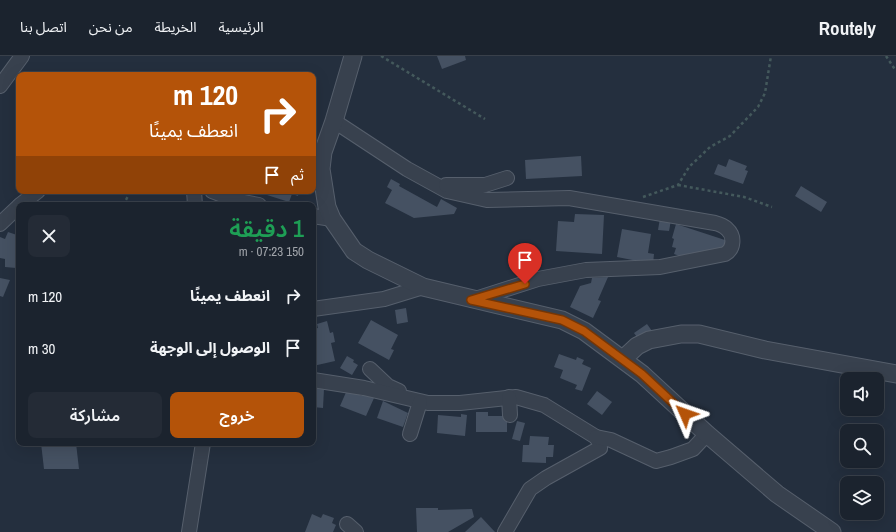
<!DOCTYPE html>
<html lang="ar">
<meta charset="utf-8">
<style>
body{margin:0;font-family:"Archivo Narrow","Noto Sans Arabic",sans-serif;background:#242b36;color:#f1f3f6;direction:rtl;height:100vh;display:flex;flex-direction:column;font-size:15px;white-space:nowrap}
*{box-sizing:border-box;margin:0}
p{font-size:13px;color:#a0a4aa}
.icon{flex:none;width:22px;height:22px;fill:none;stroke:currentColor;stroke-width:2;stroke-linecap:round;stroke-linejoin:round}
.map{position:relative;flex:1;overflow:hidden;direction:ltr}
.sheet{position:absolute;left:16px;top:146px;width:300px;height:244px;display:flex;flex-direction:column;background:#1b232e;border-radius:8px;box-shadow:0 4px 16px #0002,0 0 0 1px #39404a;direction:rtl}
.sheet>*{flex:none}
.hud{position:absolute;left:16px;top:16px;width:300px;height:122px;border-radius:8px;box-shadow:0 4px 16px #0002,0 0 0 1px #39404a;direction:rtl;background:#b45309;color:#fff;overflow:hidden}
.controls{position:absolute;left:840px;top:316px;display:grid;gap:8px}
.controls a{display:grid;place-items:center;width:44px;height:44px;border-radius:8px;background:#1b232e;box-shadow:0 4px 16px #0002,0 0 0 1px #39404a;font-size:20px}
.pin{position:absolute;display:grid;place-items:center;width:34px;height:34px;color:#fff;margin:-41px -17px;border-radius:50% 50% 50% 0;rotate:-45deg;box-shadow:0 0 4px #0007}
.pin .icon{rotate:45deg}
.me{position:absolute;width:44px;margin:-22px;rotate:313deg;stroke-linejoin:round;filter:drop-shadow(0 0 3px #0008)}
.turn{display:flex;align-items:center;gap:14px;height:84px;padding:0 12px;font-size:18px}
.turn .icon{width:52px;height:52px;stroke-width:2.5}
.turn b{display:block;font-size:28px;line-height:34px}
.then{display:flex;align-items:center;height:38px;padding:0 12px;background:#0003;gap:8px;font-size:15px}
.round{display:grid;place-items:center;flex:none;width:42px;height:42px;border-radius:8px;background:#242b36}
.summary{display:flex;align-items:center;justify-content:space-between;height:68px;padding:0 12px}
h1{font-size:24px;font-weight:600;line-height:30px;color:#1e9e55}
.cta{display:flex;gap:8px;margin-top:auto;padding:8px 12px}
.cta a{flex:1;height:46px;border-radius:8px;background:#b45309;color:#fff;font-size:16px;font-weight:600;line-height:46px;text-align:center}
.cta a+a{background:#242b36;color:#f1f3f6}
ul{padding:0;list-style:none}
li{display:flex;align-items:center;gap:12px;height:52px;padding:0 12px}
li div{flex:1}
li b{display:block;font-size:15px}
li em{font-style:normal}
header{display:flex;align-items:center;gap:24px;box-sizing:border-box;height:56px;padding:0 20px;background:#1b232e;border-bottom:1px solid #39404a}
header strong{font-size:19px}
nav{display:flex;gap:22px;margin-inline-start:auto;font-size:14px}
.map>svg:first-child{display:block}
.building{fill:#455162}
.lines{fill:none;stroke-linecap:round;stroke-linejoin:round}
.minor-casing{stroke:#565f6c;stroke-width:16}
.tertiary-casing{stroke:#565f6c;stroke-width:19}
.path{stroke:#44595c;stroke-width:2.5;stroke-dasharray:3 3;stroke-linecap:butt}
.minor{stroke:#38414e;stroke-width:14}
.tertiary{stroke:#38414e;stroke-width:17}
.route-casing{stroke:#753606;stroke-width:10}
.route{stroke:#b45309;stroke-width:7}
</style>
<header>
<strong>Routely</strong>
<nav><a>الرئيسية</a><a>الخريطة</a><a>من نحن</a><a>اتصل بنا</a></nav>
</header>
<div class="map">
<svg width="896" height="476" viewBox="0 0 896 476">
<rect width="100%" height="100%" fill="#242f3e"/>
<g class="building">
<polygon points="437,0 465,0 466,4 442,13"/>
<polygon points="581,100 582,120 526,123 525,104"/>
<polygon points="729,103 747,110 745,114 748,115 743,128 714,118 718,108 726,111"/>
<polygon points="391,123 400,128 399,130 437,151 441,143 457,152 454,158 414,162 385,147 392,134 387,131"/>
<polygon points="801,130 827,146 821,156 795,140"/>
<polygon points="268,135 299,135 298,140 292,138 289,146 267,139"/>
<polygon points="575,158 604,159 602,198 556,195 558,165 574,166"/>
<polygon points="660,162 671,164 669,175 658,174"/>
<polygon points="676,168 728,185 730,191 685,202 674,198 676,192 672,191 674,183 672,182"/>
<polygon points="622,173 651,178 648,197 654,198 653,208 617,201"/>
<polygon points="8,176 17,179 19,176 19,207 16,212 5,211 5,203 0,202 0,181 5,183"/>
<polygon points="608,221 598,244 601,245 593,262 570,251 580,230 591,227 592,222"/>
<polygon points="0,222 10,224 3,241 0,240"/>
<polygon points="406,252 408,266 397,268 395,254"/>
<polygon points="371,264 398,279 391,293 394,294 389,304 358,287"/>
<polygon points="327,265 330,277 333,276 335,286 331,287 335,305 313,310 313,273 318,272 317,268"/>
<polygon points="647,268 652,275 639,284 634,277"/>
<polygon points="559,298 576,304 577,301 584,304 582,308 591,312 582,335 575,333 577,329 560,322 563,314 554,311"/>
<polygon points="347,300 354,304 353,306 358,309 352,319 340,312"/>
<polygon points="313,332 324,333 323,352 313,351"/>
<polygon points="347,334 362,340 362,337 374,342 366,360 340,350"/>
<polygon points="597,335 612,346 602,359 587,348"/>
<polygon points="383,345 408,357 403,371 377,362"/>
<polygon points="476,356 488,356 488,360 507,360 507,376 476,376"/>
<polygon points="461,358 467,359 465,380 437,377 438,359 461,361"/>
<polygon points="517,365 525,367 520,385 512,383"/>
<polygon points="530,380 549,381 548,389 554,389 553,401 546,401 546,407 522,406 523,389 529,389"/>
<polygon points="41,387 76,387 79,413 44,413"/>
<polygon points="416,452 438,452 438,454 472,453 474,461 448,476 417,476"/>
<polygon points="312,458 321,462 323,458 334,462 332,467 336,469 333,476 305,476"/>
<polygon points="481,461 495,476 465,476"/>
</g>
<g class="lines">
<defs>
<g id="minor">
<polyline points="0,30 22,0"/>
<path d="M334,65L407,113L447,135L487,144L569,142L715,167C719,168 724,170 727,173C735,180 734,193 725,198L660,211L586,214L538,223L472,244"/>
<polyline points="446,129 485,129 507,122"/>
<polyline points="194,135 195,149"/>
<polyline points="212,135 238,145 259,149"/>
<polyline points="20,149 38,135"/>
<polyline points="313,160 332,163"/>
<polyline points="0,168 19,150"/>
<polyline points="313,253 384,243 423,231"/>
<polyline points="370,313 388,330 399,335"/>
<polyline points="313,324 364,332 428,347 460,347 516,341 544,349 596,381 599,386 600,392 546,422 530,433 505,476"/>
<polyline points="509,341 510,359"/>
<polyline points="410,378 420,346"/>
<polyline points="596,381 611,384 656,405 671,401 693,393 707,378"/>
<polyline points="347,468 356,476"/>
<polyline points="189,476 203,387"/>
</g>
<g id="tertiary">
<polyline points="353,0 334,65 323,96 321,113 327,151 332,163 354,195 368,204 423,231 562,264 584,275 642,318 707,378 777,438 832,476"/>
<polyline points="623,303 637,290 649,284 681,278 699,278 765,294 896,318"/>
</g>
</defs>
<use href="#minor" class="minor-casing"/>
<use href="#tertiary" class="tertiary-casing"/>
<g class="path">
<polyline points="381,0 485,63"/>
<polyline points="886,0 896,15"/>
<polyline points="678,129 744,141 772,151"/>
<polyline points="643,141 678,129 689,111 710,91 730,80 758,51 765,37 771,0"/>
<polyline points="123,149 131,135"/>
</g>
<use href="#minor" class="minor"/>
<use href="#tertiary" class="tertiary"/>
</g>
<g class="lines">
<defs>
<polyline id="route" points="525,228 471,244 562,264 584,275 642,318 685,358"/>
</defs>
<use href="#route" class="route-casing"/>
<use href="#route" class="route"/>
</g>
</svg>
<div class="controls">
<a><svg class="icon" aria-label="sound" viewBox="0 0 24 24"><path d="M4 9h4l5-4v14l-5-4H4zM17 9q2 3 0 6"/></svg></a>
<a><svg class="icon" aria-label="search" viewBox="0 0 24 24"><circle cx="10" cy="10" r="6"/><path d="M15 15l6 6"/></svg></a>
<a><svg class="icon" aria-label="layers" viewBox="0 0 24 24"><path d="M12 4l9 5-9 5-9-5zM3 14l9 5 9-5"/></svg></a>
</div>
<div class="pin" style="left:525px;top:228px;background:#d93025"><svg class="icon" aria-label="arrive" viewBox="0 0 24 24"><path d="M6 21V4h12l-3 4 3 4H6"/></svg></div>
<svg class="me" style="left:685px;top:358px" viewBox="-20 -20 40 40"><path d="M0-17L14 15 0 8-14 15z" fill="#b45309" stroke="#fff" stroke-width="4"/></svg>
<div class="hud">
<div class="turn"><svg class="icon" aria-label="right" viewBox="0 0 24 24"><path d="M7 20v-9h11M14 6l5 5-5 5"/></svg><div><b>120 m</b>انعطف يمينًا</div></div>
<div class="then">ثم<svg class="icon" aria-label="arrive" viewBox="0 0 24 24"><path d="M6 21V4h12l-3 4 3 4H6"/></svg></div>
</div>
<section class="sheet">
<div class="summary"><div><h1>1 دقيقة</h1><p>150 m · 07:23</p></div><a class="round"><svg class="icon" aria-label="close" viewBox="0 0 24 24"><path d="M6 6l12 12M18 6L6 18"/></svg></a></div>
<ul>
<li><svg class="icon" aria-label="right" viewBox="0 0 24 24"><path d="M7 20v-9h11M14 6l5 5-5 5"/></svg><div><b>انعطف يمينًا</b></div><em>120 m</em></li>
<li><svg class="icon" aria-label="arrive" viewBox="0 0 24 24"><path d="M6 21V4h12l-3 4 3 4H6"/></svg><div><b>الوصول إلى الوجهة</b></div><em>30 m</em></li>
</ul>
<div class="cta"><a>خروج</a><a>مشاركة</a></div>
</section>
</div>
